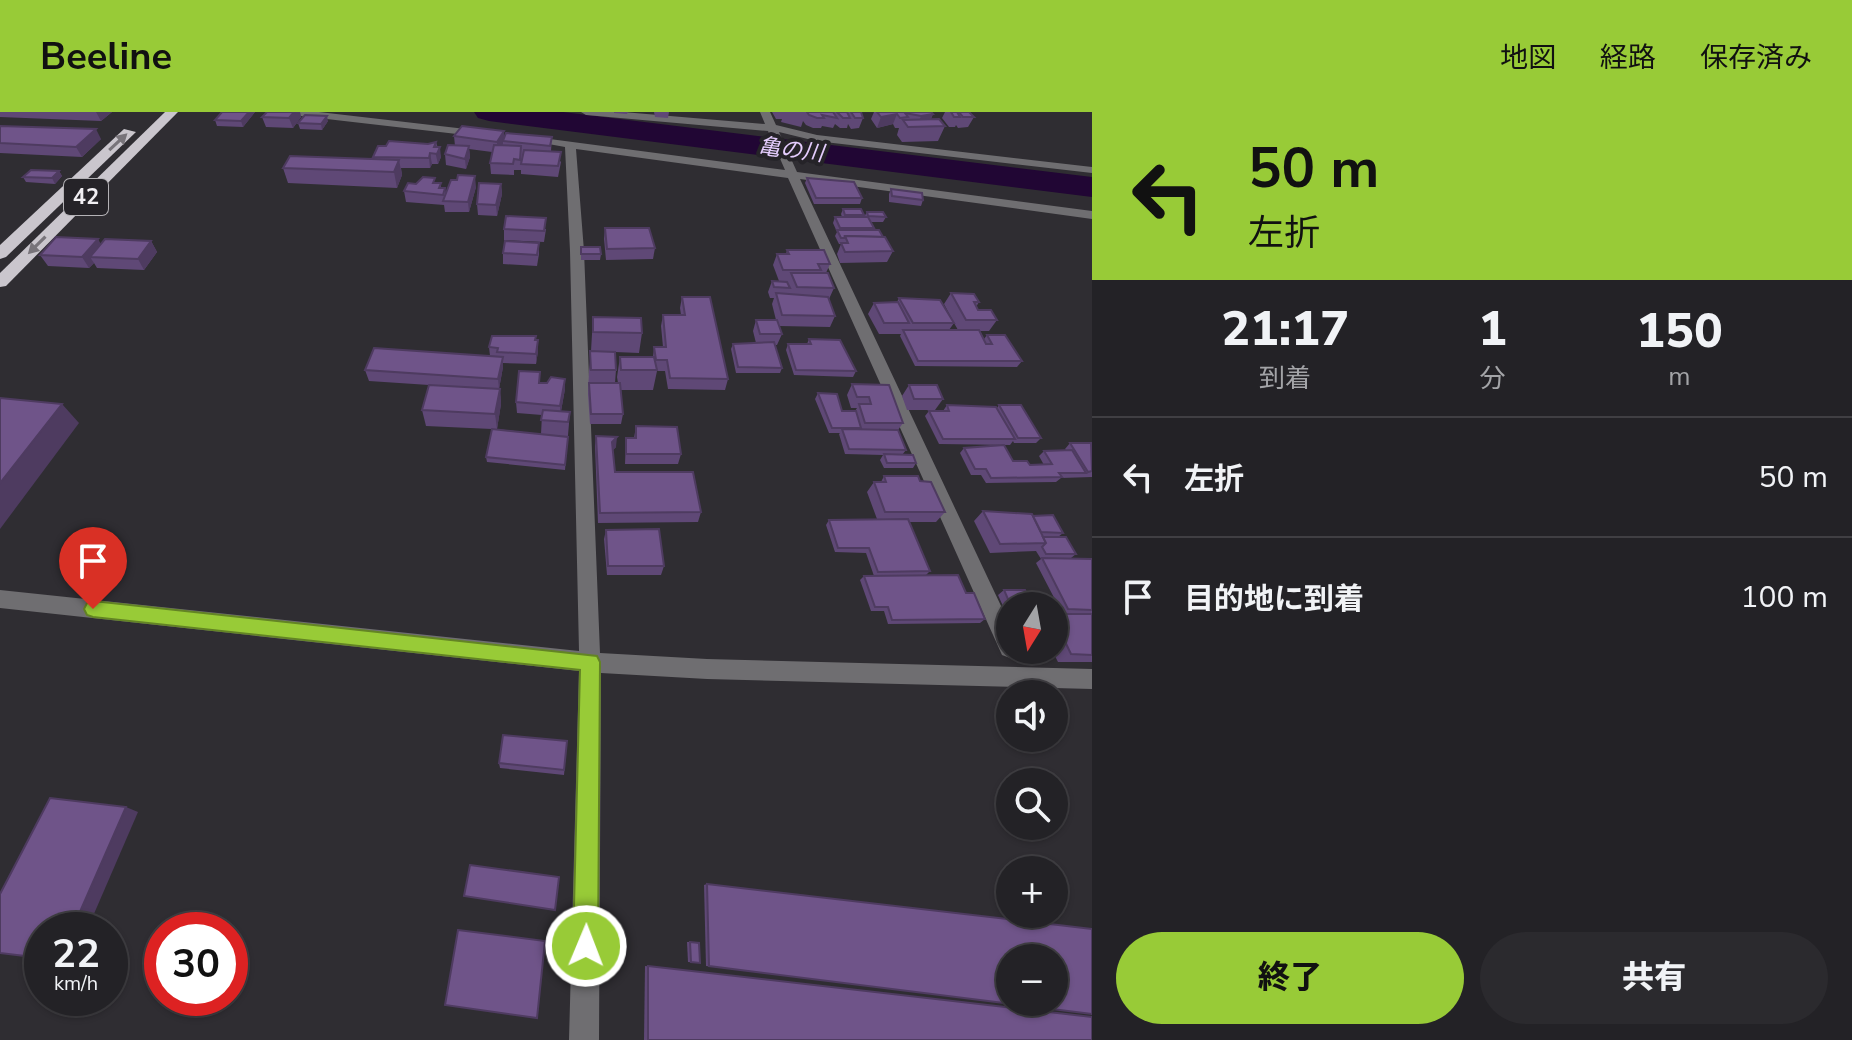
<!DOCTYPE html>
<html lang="ja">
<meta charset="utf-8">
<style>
body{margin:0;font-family:"Nunito Sans","Noto Sans JP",sans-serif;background:#2b2a2e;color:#f1f3f6;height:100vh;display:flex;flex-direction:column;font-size:30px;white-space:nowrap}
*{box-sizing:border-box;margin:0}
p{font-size:26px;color:#a3a4a7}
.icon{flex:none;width:44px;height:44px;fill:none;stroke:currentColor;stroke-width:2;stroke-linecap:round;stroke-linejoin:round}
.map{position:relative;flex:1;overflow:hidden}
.details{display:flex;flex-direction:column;background:#232226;width:760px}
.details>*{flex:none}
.top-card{background:#98cb37;color:#111;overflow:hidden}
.needle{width:52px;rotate:191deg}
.buttons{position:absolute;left:996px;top:480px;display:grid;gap:16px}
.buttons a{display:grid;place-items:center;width:72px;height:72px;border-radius:50%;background:#232226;box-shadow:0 2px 6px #0004,0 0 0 2px #403f43;font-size:40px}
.speed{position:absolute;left:24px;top:800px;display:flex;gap:16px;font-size:40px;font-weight:700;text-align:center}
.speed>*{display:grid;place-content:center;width:104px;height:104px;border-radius:50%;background:#232226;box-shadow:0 2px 6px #0004,0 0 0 2px #403f43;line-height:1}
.speed small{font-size:20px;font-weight:400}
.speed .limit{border:12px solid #d22;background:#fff;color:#111}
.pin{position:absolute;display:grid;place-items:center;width:68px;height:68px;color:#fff;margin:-82px -34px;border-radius:50% 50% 50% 0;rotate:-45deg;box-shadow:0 0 8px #0007}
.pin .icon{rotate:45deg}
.me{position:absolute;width:88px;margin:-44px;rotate:1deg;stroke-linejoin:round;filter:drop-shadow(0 0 6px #0008)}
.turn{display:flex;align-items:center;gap:28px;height:168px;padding:0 24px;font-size:36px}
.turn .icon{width:104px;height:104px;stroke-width:2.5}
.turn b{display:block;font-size:56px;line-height:68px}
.eta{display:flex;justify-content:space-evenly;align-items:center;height:136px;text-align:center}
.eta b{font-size:48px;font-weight:800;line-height:56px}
.cta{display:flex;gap:16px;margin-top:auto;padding:16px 24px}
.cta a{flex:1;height:92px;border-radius:48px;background:#98cb37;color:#111;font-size:32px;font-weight:800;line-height:92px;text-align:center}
.cta a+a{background:#2b2a2e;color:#f1f3f6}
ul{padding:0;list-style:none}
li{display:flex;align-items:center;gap:24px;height:120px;padding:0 24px;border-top:2px solid #403f43}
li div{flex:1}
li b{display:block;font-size:30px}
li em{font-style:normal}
header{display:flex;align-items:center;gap:48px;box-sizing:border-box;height:112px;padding:0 40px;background:#98cb37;color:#111}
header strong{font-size:38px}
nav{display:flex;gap:44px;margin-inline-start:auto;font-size:28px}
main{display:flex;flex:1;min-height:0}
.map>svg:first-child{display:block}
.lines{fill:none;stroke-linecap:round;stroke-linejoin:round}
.river{fill:#210634;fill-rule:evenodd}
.street{fill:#6f6e71;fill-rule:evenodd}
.highway{fill:#cac6cd;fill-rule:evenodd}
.wall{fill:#5f4876;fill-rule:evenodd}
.shaded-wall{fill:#4e3b60}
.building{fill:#6f5489;stroke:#4e3b60;stroke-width:2;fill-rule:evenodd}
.oneway{fill:#78747a}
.route{fill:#98cb37;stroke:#638424;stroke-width:2}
.labels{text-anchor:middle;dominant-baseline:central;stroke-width:8;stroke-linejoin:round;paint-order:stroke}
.far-water-label{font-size:22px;font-style:italic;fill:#e5cdfe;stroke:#252328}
.shield{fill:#252328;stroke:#b4b2b6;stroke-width:2}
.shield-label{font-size:22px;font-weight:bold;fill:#f1eff3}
</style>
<header>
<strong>Beeline</strong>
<nav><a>地図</a><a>経路</a><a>保存済み</a></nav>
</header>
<main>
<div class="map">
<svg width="1092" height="928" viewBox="0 0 1092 928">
<rect width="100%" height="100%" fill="#2f2d32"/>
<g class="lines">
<polygon class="river" points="474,0 563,0 1092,65 1092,85 489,9 478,6"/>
<g class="street">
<polygon points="287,0 319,0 483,19 488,22 483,25 292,3"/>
<polygon points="581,0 623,0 765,12 760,0 770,0 776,13 817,23 1092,55 1092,61 816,29 779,20 797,60 1092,99 1092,107 800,67 1010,513 1010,538 1020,538 1018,543 1010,546 1002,543 788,66 576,37 584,139 600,541 707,547 1092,557 1092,577 707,567 601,561 599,928 569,928 579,559 0,496 0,478 579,539 570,139 565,35 521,27 527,24 785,58 768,19 586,3"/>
</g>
<g class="highway">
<polygon points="165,0 178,0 6,174 0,175 0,161"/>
<polygon points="124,17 136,20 6,145 0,147 0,133"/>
</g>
</g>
<g class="wall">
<polygon points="0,0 112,0 101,9 0,5"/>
<polygon points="255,0 243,15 217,14 215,8"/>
<polygon points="267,0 300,0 301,5 293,16 266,15 262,5"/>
<polygon points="614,0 628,0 627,2 614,1"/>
<polygon points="654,0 669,0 668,6 655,5"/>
<polygon points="772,0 861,0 863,6 859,16 851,17 848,12 847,16 840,16 835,12 833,16 822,14 821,16 813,16 806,13 803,9 801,15 781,10 782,7 776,7"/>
<polygon points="874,0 931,0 933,2 931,7 945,14 938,29 902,30 897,23 899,16 895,16 893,12 877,16 871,7"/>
<polygon points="945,0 969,0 974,5 968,15 958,16 956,13 955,15 949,15 942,6"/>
<polygon points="328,9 322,18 300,17 298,11"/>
<polygon points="0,14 101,27 82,45 0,41"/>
<polygon points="504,19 504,25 552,25 551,39 561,50 558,65 521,62 521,52 521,58 514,58 514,63 491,62 490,51 492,40 469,37 470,45 466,57 446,53 445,42 455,34 454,24"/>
<polygon points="436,30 441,45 438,52 432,52 430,56 401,56 402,63 397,76 288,71 283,56 373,47 373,45"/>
<polygon points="59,59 62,64 55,72 26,70 23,65"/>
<polygon points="807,66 862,86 860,92 814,92 805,71"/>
<polygon points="441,71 441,76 445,76 446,81 476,75 469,100 445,100 444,93 406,90 404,79"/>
<polygon points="501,72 502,82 497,104 478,103 477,92"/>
<polygon points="891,77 923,88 921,94 889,90 889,82"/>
<polygon points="843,97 864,103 863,105 864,105 867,100 886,105 883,110 870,110 874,116 873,118 893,139 887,150 840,151 837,142 841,132 839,132 835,124 837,120 833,111 835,105 842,105 841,102"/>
<polygon points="605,116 655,136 653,147 606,148 604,127"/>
<polygon points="504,117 546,117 544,130 504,128"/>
<polygon points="98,127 100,132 151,129 157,140 144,158 97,156 94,151 89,156 48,154 40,143"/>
<polygon points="539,131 539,142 537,154 503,152 503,141"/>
<polygon points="581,135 601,142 600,148 581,148"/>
<polygon points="787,138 830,152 826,161 834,176 829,187 835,204 830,215 779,214 782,222 777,233 775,233 782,256 780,261 736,261 731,237 733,232 756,231 753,219 756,208 776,208 772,192 774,186 770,186 768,180 772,169 779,169 773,153 777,142 786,142"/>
<path d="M951,181L979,190L976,195L978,198L997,208L989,219H980L984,227L987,223L1022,249L1017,255L915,254L900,224L901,222H879L868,202L874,191L897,190L899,186L953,209L944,192ZM954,211L958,218H949Z"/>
<polygon points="682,185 728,267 725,278 668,277 665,259 657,259 653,278 620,278 623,302 621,312 590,312 588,282 589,259 591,239 593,205 642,221 639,241 615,240 616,258 615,271 618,271 617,265 620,245 653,245 654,235 663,235 661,214 663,203 681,203 680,196"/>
<polygon points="536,224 536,228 538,228 538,239 536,252 503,251 503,255 499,277 500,277 501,292 497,317 541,322 542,303 517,301 516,290 540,260 540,271 565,277 561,299 570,300 565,358 487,350 486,345 492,317 426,314 422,298 429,273 369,269 365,258 490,244 489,235"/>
<polygon points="809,227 856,259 853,265 794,263 786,238 788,232 807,232"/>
<polygon points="852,272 903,311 898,318 906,338 902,343 916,351 913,356 884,356 880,348 883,343 845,342 839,322 840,321 829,321 815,287 818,281 842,299 855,299 857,296 851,296 847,283"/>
<polygon points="909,273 943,287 935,298 907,298 902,284"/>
<polygon points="947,293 997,296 999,293 1041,326 1036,331 1014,331 1013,329 1010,333 939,332 925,304 929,299 943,299"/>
<polygon points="636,314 681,342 678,352 625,352 626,326 634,326"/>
<polygon points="596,324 616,335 613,338 615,360 701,400 698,410 598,411 595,334"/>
<polygon points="1070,331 1092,332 1092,365 1061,366 1056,370 986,371 981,363 971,363 960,341 964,336 1030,353 1044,353 1039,344 1044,339 1066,338 1065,337"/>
<polygon points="884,364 920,369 945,400 936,410 909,410 930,459 926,463 966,481 985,507 980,511 888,512 884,499 871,499 860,468 864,464 874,464 866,441 835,440 826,413 829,408 877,407 867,380 874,370 881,370"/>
<polygon points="983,399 1033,404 1063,421 1058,425 1076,442 1071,446 1092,447 1092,550 1058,550 1052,538 1054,538 1054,503 1062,501 1036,451 1041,447 1036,439 990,441 974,409"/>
<polygon points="606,418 664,454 661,463 607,463 604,427"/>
<polygon points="1004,478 1032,494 1010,494 1010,506 1008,505 998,483"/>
<polygon points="567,629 564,663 500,656 499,651"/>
<polygon points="707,772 1092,902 706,854 704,773"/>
<polygon points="687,830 690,830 700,851 688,850"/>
<polygon points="645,854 1092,905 1092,928 644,928"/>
</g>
<g class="shaded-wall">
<polygon points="96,0 112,0 101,9"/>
<polygon points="249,0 255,0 243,15 241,9"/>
<polygon points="294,0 300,0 301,5 293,16 289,6"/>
<polygon points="897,2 893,12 877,16 881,5"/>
<polygon points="933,2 928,12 917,14 921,4"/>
<polygon points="327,4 328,9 322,18 321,12"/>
<polygon points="96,17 101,27 82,45 76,35"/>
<polygon points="504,19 504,29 503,29 503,32 497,40 497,30"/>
<polygon points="436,30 437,41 440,35 441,45 438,52 434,35"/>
<polygon points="469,34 470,45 466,57 465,47"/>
<polygon points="430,41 432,52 430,56 429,46"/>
<polygon points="399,48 402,63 397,76 394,60"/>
<polygon points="59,59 62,64 55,72 52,66"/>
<polygon points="475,64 476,75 469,100 468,90"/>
<polygon points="501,72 502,82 497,104 496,93"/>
<polygon points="98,127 104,138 90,145 94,151 89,156 82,145"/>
<polygon points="151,129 157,140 144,158 138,147"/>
<polygon points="538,228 538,239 536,252 536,242"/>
<polygon points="503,245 503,255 499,277 498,267"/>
<polygon points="565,267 565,277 560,305 560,294"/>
<polygon points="500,277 501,292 497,317 495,302"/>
<polygon points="62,292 79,311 0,417 0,371"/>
<polygon points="617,325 616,335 611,340 612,330"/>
<polygon points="126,695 138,700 87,818 72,818"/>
</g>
<g class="building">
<polygon points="222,0 249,0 241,9 215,8"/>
<polygon points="267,0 294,0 289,6 262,5"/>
<polygon points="807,0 833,0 837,6 822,3 824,6 817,6 809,3"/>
<polygon points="837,0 847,0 850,6 843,6"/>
<polygon points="851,0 861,0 863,6 855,6"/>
<polygon points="877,0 931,0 933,2 921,4 905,1 908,5 900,6 897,2 881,5"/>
<polygon points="951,0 957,0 960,5 954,5"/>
<polygon points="959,0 969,0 974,5 963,5"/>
<polygon points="305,3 327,4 321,12 298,11"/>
<polygon points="939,7 945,14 908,15 903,8"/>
<polygon points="0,14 96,17 76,35 0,31"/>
<polygon points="462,14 504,19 497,30 454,24"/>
<polygon points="506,21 552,25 550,34 503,29"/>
<polygon points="389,29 428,32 436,30 434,35 440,35 437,42 430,41 429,46 373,45 378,34 386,34"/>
<polygon points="448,33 469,34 465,47 445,42"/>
<polygon points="494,33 521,34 520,48 514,47 513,52 490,51"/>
<polygon points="524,38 561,40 558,54 521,52"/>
<polygon points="290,44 399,48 394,60 283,56"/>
<polygon points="31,58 59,59 52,66 23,65"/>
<polygon points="458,63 475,64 468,90 443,89 451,68 457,68"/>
<polygon points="423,65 435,66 433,71 441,71 439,76 445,76 443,83 404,79 408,71 416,72"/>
<polygon points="807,66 854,70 862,86 816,86"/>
<polygon points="479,71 501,72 496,93 477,92"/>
<polygon points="891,77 922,81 923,88 892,84"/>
<polygon points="843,97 861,97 864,103 845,103"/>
<polygon points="867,100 883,100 886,105 868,104"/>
<polygon points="506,104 546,106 544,119 504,117"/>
<polygon points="835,105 868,105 874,116 840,116"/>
<polygon points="605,116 649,116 655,136 607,137"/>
<polygon points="837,118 879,118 883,125 845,124 844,126 841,126"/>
<polygon points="845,124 885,125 893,139 845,140 841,131 848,131"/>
<polygon points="56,125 98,127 82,145 40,143"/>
<polygon points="105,127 151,129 138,147 90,145"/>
<polygon points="505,129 539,131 537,143 503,141"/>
<polygon points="581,135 600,135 601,142 581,142"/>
<polygon points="787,138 824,138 830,152 818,152 821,158 783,158 777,142 789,142"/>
<polygon points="791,161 828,161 834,176 797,175"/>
<polygon points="772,169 787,170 790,176 774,175"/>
<polygon points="776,181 828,185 835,204 782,203"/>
<polygon points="951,181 974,182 979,190 974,190 978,198 991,198 997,208 966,208"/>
<polygon points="682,185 710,185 728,267 670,266 667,248 656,248 654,235 666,235 663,203 685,203"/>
<polygon points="899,186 940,188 954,211 913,211"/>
<polygon points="898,190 909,211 884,211 874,191"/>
<polygon points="593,205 641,206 642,221 593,220"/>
<polygon points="756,208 777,208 782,222 760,222"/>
<polygon points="903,218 979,218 986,232 992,232 987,223 1005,223 1022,249 918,249"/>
<polygon points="492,224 536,224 535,228 538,228 536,242 497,240 498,236 489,235"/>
<polygon points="809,227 840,228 856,259 796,258 788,232 811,232"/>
<polygon points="774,230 782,256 738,255 733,232"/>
<polygon points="374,236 503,245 498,267 365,258"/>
<polygon points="590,239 615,240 616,258 591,258"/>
<polygon points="620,245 654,245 657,258 621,258"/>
<polygon points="519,259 540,260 539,271 547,271 551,265 565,267 560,294 516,290"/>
<polygon points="589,271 620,271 623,302 591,302"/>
<polygon points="852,272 889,273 903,311 865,311 859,292 871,292 869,285 857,285"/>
<polygon points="429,273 500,277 495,302 422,298"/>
<polygon points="909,273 937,273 943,287 914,287"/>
<polygon points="818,281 837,282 842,299 856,299 861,316 832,316"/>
<polygon points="0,286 62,292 0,371"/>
<polygon points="947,293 996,295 1015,327 943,327 929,299 949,299"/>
<polygon points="999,293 1021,293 1041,326 1018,326"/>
<polygon points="543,298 570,300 568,310 541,308"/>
<polygon points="636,314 677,315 681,342 626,342 626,326 636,326"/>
<polygon points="492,317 568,325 565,353 486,345"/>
<polygon points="842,317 898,318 906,338 849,337"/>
<polygon points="596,324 617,325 612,330 615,360 693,360 701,400 600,401"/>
<polygon points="1070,331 1091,331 1092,359 1088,360"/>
<polygon points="1004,333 1013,349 1027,349 1030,353 1052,352 1044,339 1072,338 1086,361 1059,361 1062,365 991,366 986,357 975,357 964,336"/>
<polygon points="884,342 913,343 916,351 887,351"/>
<polygon points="884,364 918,364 920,369 931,370 945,400 885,400 874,370 886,370"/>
<polygon points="983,399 1032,402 1046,431 1000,432"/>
<polygon points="1053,403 1063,421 1041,420 1033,404"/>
<polygon points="908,407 930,459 878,460 869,436 838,436 829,408"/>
<polygon points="659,417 664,454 608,454 606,418"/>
<polygon points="1043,425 1066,425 1076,442 1046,442 1042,435 1046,431"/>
<polygon points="1042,446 1092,447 1092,498 1068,497"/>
<polygon points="958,463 966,481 974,481 985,507 892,508 888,495 875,495 864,464"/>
<polygon points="1004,478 1025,478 1032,494 1011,494"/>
<polygon points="1056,502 1092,502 1092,543 1071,542 1059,517 1063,517"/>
<polygon points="503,623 567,629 564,658 499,651"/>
<polygon points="50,686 126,695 72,818 42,818 42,846 0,841 0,782"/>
<polygon points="470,753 559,765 555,798 464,784"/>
<path d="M707,772L1092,817V902L709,854ZM1010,846H1054V890H1010Z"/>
<polygon points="458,818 545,829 537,906 445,893"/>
<polygon points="690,830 699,831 700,851 691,850"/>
<polygon points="648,854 1092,905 1092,928 648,928"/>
</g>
<defs><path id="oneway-solid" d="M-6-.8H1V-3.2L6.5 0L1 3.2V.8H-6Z" transform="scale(2)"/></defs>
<g class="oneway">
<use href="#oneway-solid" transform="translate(118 30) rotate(-43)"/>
<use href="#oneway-solid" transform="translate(37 133) rotate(135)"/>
</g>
<polygon class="route" points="93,489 597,544 600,550 598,834 594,842 586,846 577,842 573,834 580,558 93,505 87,503 84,497 87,491"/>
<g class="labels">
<g class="far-water-label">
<text transform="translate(791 38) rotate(7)">亀の川</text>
</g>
<rect class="shield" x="64" y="67" width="44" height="36" rx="6"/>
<g class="shield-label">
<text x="86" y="85">42</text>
</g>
</g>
</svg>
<div class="buttons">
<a><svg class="needle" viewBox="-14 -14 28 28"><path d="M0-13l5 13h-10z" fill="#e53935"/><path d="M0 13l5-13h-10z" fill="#a3a4a7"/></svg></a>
<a><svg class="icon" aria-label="sound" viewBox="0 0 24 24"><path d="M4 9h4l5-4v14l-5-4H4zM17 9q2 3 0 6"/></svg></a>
<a><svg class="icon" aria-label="search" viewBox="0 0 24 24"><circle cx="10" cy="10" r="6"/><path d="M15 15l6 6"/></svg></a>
<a>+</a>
<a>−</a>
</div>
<div class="speed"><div>22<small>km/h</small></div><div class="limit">30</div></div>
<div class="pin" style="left:93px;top:497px;background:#d93025"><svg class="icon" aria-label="arrive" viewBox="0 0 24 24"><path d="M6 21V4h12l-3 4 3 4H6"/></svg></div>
<svg class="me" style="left:586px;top:834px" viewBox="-20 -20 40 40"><circle r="17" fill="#98cb37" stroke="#fff" stroke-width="3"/><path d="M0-11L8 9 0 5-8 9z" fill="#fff"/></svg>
</div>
<section class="details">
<div class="top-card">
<div class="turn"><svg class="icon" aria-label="left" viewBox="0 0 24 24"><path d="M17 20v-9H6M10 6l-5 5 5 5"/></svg><div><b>50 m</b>左折</div></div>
</div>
<div class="eta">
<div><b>21:17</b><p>到着</p></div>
<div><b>1</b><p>分</p></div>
<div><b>150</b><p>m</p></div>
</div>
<ul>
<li><svg class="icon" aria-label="left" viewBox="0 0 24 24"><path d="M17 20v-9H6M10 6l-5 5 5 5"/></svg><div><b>左折</b></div><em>50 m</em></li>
<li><svg class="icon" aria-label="arrive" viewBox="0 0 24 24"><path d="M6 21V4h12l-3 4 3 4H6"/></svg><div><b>目的地に到着</b></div><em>100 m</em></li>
</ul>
<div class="cta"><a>終了</a><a>共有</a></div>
</section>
</main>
